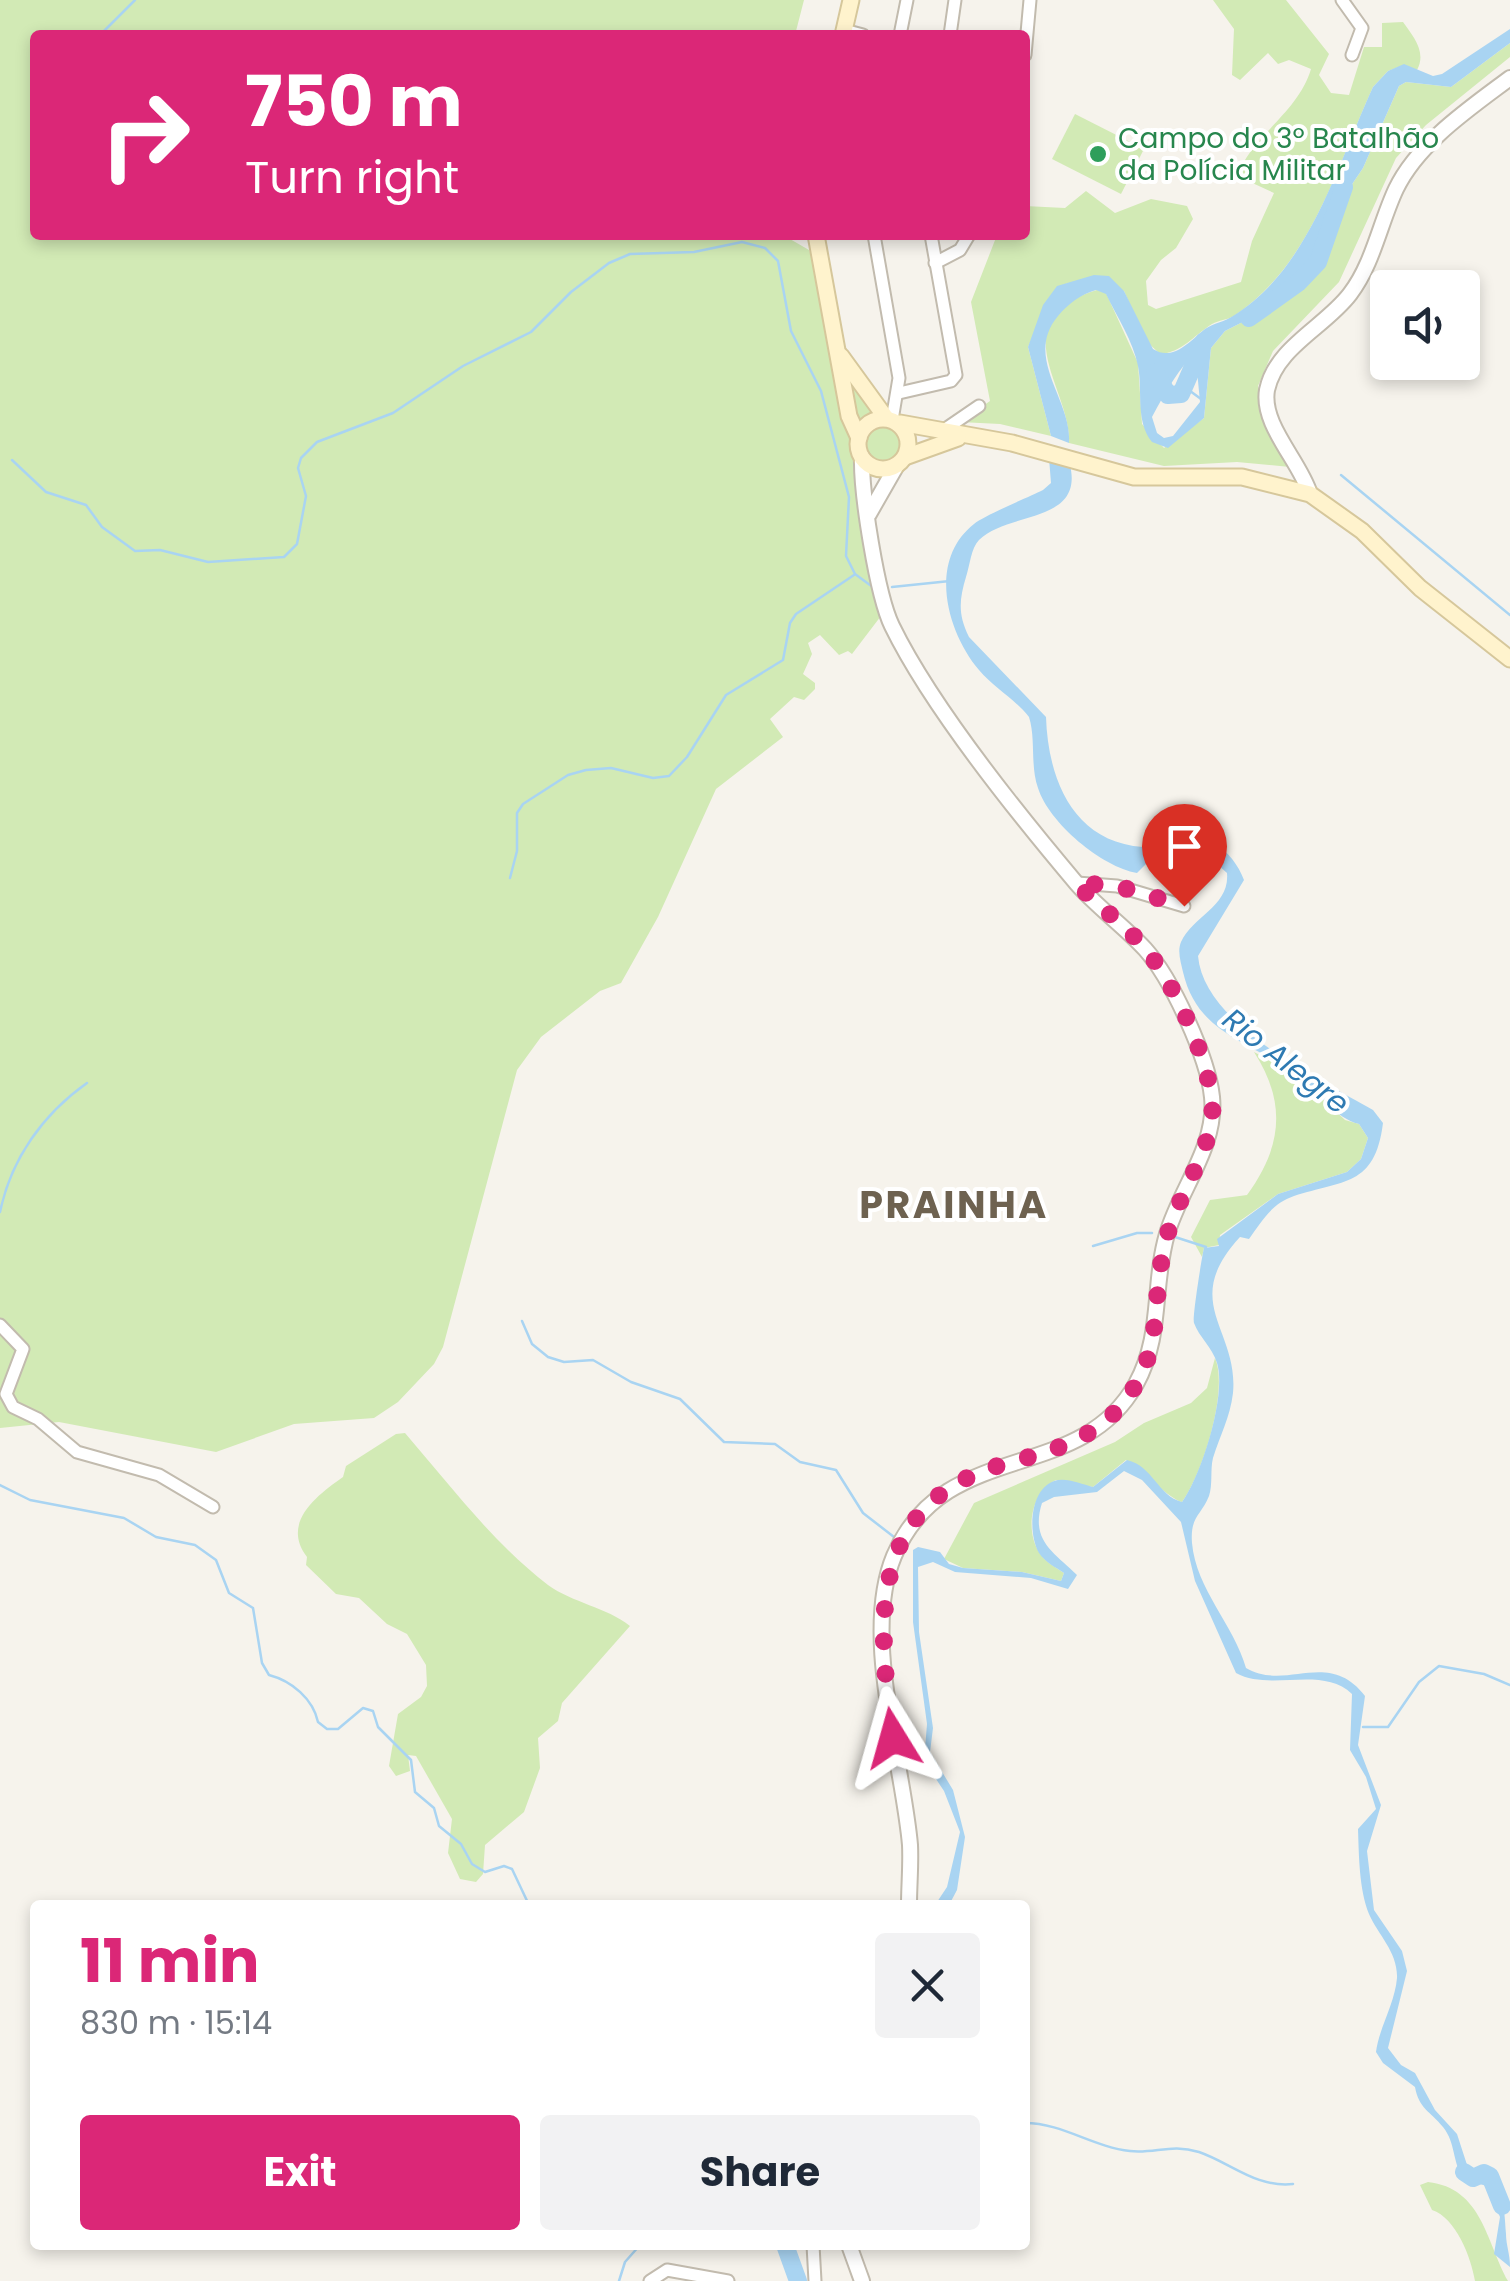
<!DOCTYPE html>
<meta charset="utf-8">
<style>
body{margin:0;font-family:Poppins,sans-serif;background:#f2f2f3;color:#1f2937;height:100vh;display:flex;flex-direction:column;font-size:38px;white-space:nowrap}
*{box-sizing:border-box;margin:0}
p{font-size:32px;color:#747a83}
.icon{flex:none;width:55px;height:55px;fill:none;stroke:currentColor;stroke-width:2;stroke-linecap:round;stroke-linejoin:round}
.map{position:relative;flex:1;overflow:hidden}
.side{position:absolute;left:30px;top:1900px;width:1000px;height:350px;display:flex;flex-direction:column;background:#fff;border-radius:10px;box-shadow:0 5px 15px #0003}
.side>*{flex:none}
.top-card{position:absolute;left:30px;top:30px;width:1000px;height:210px;border-radius:10px;box-shadow:0 5px 15px #0003;background:#db2777;color:#fff;overflow:hidden}
.buttons{position:absolute;left:1370px;top:270px;display:grid;gap:20px}
.buttons a{display:grid;place-items:center;width:110px;height:110px;border-radius:10px;background:#fff;box-shadow:0 5px 15px #0003;font-size:50px}
.pin{position:absolute;display:grid;place-items:center;width:85px;height:85px;color:#fff;margin:-102px -42px;border-radius:50% 50% 50% 0;rotate:-45deg;box-shadow:0 0 10px #0007}
.pin .icon{rotate:45deg}
.me{position:absolute;width:110px;margin:-55px;rotate:352deg;stroke-linejoin:round;filter:drop-shadow(0 0 8px #0008)}
.turn{display:flex;align-items:center;gap:35px;height:210px;padding:0 50px;font-size:45px}
.turn .icon{width:130px;height:130px;stroke-width:2.5}
.turn b{display:block;font-size:70px;line-height:85px}
.round{display:grid;place-items:center;flex:none;width:105px;height:105px;border-radius:10px;background:#f2f2f3}
.overview{display:flex;align-items:center;justify-content:space-between;height:170px;padding:0 50px}
h1{font-size:60px;font-weight:700;line-height:75px;color:#db2777}
.button{display:flex;gap:20px;margin-top:auto;padding:20px 50px}
.button a{flex:1;height:115px;border-radius:10px;background:#db2777;color:#fff;font-size:40px;font-weight:700;line-height:115px;text-align:center}
.button a+a{background:#f2f2f3;color:#1f2937}
.map>svg:first-child{display:block}
.green{fill:#d2eab5}
.water{fill:#a9d4f2;fill-rule:evenodd}
.lines{fill:none;stroke-linecap:round;stroke-linejoin:round}
.stream{stroke:#a9d4f2;stroke-width:2.5}
.river{stroke:#a9d4f2;stroke-width:18}
.minor-casing{stroke:#c2bbae;stroke-width:15}
.tertiary-casing{stroke:#c2bbae;stroke-width:18}
.secondary-casing{stroke:#d6c79b;stroke-width:19}
.minor{stroke:#fff;stroke-width:11}
.tertiary{stroke:#fff;stroke-width:14}
.secondary{stroke:#fff3cd;stroke-width:15}
.route{stroke:#db2777;stroke-width:18;stroke-dasharray:0 32.4}
.leisure-dot{fill:#2e9e5b;stroke:#fff;stroke-width:4}
.labels{text-anchor:middle;dominant-baseline:central;stroke-width:8;stroke-linejoin:round;paint-order:stroke}
.leisure-label{font-size:28px;fill:#27864d;stroke:#fff;text-anchor:start}
.water-label{font-size:30px;font-style:italic;fill:#2e7ab2;stroke:#fff}
.district-label{font-size:38px;font-weight:bold;letter-spacing:2.5px;fill:#6e6250;stroke:#fff}
</style>
<div class="map">
<svg width="1510" height="2281" viewBox="0 0 1510 2281">
<rect width="100%" height="100%" fill="#f6f3ec"/>
<g class="green">
<polygon points="0,0 804,0 795,35 35,35 35,235 783,235 809,250 822,282 884,612 852,654 848,651 839,655 820,635 808,643 812,654 803,674 815,683 815,689 804,700 794,697 770,719 783,737 716,789 658,917 621,983 600,991 541,1037 517,1070 443,1347 434,1364 398,1402 374,1418 294,1424 216,1452 59,1422 0,1428"/>
<path d="M1213,0H1286L1329,54L1319,75L1331,93L1349,95L1364,47H1382V23L1403,22C1413,36 1427,52 1417,70L1404,65L1388,71L1373,87C1337,166 1311,265 1234,316C1227,320 1219,320 1212,324C1193,336 1183,352 1160,354L1146,341L1124,291C1047,274 1061,279 1028,347L1051,436L1000,424L960,422L990,401L971,302L997,235H1025V206L1065,208L1086,191L1115,213L1151,199L1187,206L1193,219L1176,248L1161,260L1146,281L1148,305L1156,309L1241,282L1252,241L1274,193L1248,181L1240,169C1258,132 1299,110 1311,69L1289,60L1278,64L1268,53L1240,80L1232,75L1234,29Z"/>
<path d="M1510,43V57L1426,125L1396,158L1339,282L1273,351L1258,386L1267,422L1290,467L1237,462L1164,466L1069,443C1072,390 999,320 1097,290L1106,293L1138,363L1142,424L1164,448L1204,418L1211,348L1225,331L1264,311L1323,248L1330,217L1363,168L1399,86L1406,82L1451,87Z"/>
<polygon points="1075,114 1144,149 1121,194 1052,159"/>
<polygon points="843,362 879,413 858,430"/>
<circle cx="883" cy="443" r="21"/>
<path d="M1254,1052L1296,1074L1345,1120L1359,1124L1368,1138L1361,1159L1347,1172L1278,1194L1220,1235L1219,1245L1204,1248L1202,1257L1191,1237L1210,1200L1247,1195C1282,1147 1287,1103 1254,1052Z"/>
<path d="M1215,1358C1229,1391 1202,1475 1182,1502C1169,1499 1142,1470 1126,1460L1093,1487L1056,1480C1031,1492 1025,1530 1039,1552C1045,1562 1055,1567 1064,1573L1061,1581L1022,1572L963,1568L944,1559L974,1503L1115,1442L1144,1423L1191,1403L1207,1388Z"/>
<path d="M405,1433C450,1485 493,1543 548,1585C573,1603 606,1607 630,1626L562,1703L558,1721L538,1738L540,1768L524,1812L485,1845L483,1874L476,1882L460,1879L448,1853L452,1819L416,1756L408,1755L410,1771L396,1776L389,1766L398,1714L421,1697L427,1686L426,1665L407,1634L387,1624L359,1598L336,1594L306,1565L307,1557C281,1523 316,1496 343,1477L346,1466L396,1434Z"/>
<path d="M1428,2182C1482,2188 1486,2241 1508,2281H1475C1471,2257 1456,2218 1432,2210L1420,2185Z"/>
</g>
<g class="water">
<path d="M1510,29V43L1451,87L1406,82L1399,86L1363,168L1330,217L1323,248L1264,311L1225,331L1211,348L1204,418L1168,448L1152,442C1135,421 1143,391 1138,366C1133,341 1117,317 1106,294L1096,290C1080,295 1069,303 1058,316C1023,358 1072,399 1069,443L1051,436L1028,347L1043,305L1057,286L1094,275L1109,276L1124,291L1153,349C1173,362 1190,341 1205,329C1214,323 1224,322 1233,316C1309,270 1338,163 1373,87L1388,71L1404,64L1433,76L1442,74ZM1189,359L1196,360L1200,402L1173,436L1164,438L1157,433L1152,417C1165,393 1174,377 1189,359Z"/>
<path d="M1049,458L1070,465C1084,524 1008,511 979,540C971,548 970,565 966,577C959,600 958,615 969,637L1046,717C1048,779 1073,842 1143,847L1161,829C1196,825 1232,847 1244,880L1198,956C1204,1025 1318,1078 1373,1110L1383,1123C1375,1187 1343,1180 1294,1196C1271,1204 1262,1221 1249,1239L1240,1237C1179,1303 1239,1329 1233,1393C1230,1418 1220,1435 1213,1458C1210,1470 1213,1484 1209,1496C1201,1516 1190,1516 1192,1543C1196,1589 1234,1625 1246,1668C1287,1692 1328,1648 1365,1696L1358,1745L1381,1805L1367,1851L1374,1910L1402,1951L1407,1971L1388,2048L1401,2065L1415,2073L1435,2110L1457,2134L1469,2171C1504,2176 1504,2204 1506,2234C1506,2245 1510,2254 1510,2267L1494,2254L1500,2217L1487,2186L1464,2180C1452,2162 1456,2143 1443,2127C1430,2111 1419,2109 1415,2087L1383,2063L1376,2052C1379,2028 1395,2003 1397,1978C1398,1952 1378,1935 1369,1914C1359,1889 1359,1856 1358,1829L1376,1809L1366,1777L1350,1750L1352,1694C1322,1665 1271,1692 1236,1673L1195,1581L1181,1522L1142,1480L1124,1471L1097,1492L1054,1497L1042,1503C1030,1541 1054,1552 1077,1575L1068,1589L1031,1578L955,1572L933,1562L918,1567L919,1632L933,1728L930,1752L953,1790L965,1837L957,1890L949,1905H935L947,1887L960,1832L944,1791L924,1761L927,1724L913,1622V1550L918,1547L940,1552L949,1564L963,1568L1022,1572L1061,1581L1064,1573C1055,1567 1045,1562 1039,1553C1028,1534 1029,1490 1054,1481C1066,1477 1081,1484 1093,1487L1127,1460C1153,1466 1158,1496 1182,1502C1201,1476 1227,1395 1217,1363C1212,1347 1199,1337 1194,1323C1192,1318 1202,1256 1204,1248L1219,1246L1217,1239L1278,1194L1347,1172L1361,1159L1368,1138L1359,1124C1335,1118 1320,1093 1300,1077C1255,1042 1198,1037 1183,972C1181,963 1177,951 1181,942C1193,916 1230,906 1227,873L1209,857L1170,840L1137,873C1102,867 1049,823 1038,788C1030,766 1036,739 1029,717C1015,699 994,688 979,670C947,632 927,561 974,524C985,515 1027,498 1043,490L1051,483Z"/>
</g>
<g class="lines">
<g class="stream">
<polyline points="100,35 135,0"/>
<polyline points="1186,388 1201,399"/>
<polyline points="12,460 46,492 86,505 102,527 135,551 160,550 208,562 284,557 297,544 306,496 298,468 301,458 317,442 393,413 463,366 531,332 571,292 609,263 630,254 694,252 742,242 765,248 778,261 791,331 821,391 849,497 846,556 855,574 874,588"/>
<polyline points="1341,475 1510,615"/>
<polyline points="892,587 950,581"/>
<polyline points="510,878 517,851 517,813 523,804 568,775 586,770 611,768 653,778 669,776 687,757 726,695 783,660 790,623 796,614 854,575"/>
<path d="M0,1212C11,1159 43,1114 87,1083"/>
<polyline points="1175,1237 1206,1247"/>
<polyline points="1093,1246 1137,1233 1152,1233"/>
<polyline points="522,1321 532,1344 548,1357 564,1362 593,1360 631,1382 680,1399 724,1442 775,1444 800,1462 836,1470 863,1513 894,1537"/>
<path d="M0,1485L30,1500L124,1518L156,1537L195,1545L216,1560L229,1593L253,1608L262,1663L269,1675C292,1681 313,1699 318,1722L327,1729H338L363,1708L373,1711L378,1727L411,1760L415,1792L434,1808L439,1826L461,1844L472,1864L485,1872L504,1866L512,1869L529,1905"/>
<polyline points="1363,1727 1388,1727 1419,1682 1439,1666 1484,1674 1510,1685"/>
<path d="M1025,2123C1062,2123 1093,2147 1130,2151C1155,2154 1171,2143 1199,2152C1231,2163 1256,2188 1293,2184"/>
<polyline points="619,2281 625,2262 640,2245"/>
</g>
<g class="river">
<polyline points="1249,318 1298,283 1318,262 1344,187"/>
<polyline points="1155,372 1168,395 1181,394 1204,341"/>
<polyline points="1464,2172 1473,2178 1484,2173 1490,2176 1502,2206"/>
<polyline points="785,2245 798,2281"/>
</g>
<defs>
<g id="minor">
<polyline points="1342,0 1362,28 1352,55"/>
<polyline points="844,30 863,35"/>
<polyline points="900,35 907,0"/>
<polyline points="950,35 955,0"/>
<polyline points="1025,55 1030,0"/>
<polyline points="874,235 899,378 892,420"/>
<polyline points="935,263 960,250 969,235"/>
<polyline points="899,393 951,381 956,375 931,235"/>
<polyline points="941,432 979,406"/>
<polyline points="1077,883 1117,886 1184,906"/>
<polyline points="0,1325 23,1349 6,1394 13,1407 38,1419 77,1452 159,1475 213,1507"/>
<polyline points="813,2245 815,2281"/>
<polyline points="650,2281 667,2270 728,2281"/>
</g>
<g id="tertiary">
<path d="M862,457C861,493 877,595 892,626C932,708 1017,813 1077,884C1098,908 1124,926 1145,949C1172,979 1208,1058 1212,1097C1217,1146 1180,1189 1167,1234C1152,1286 1163,1335 1136,1384C1079,1486 944,1437 894,1556C861,1635 903,1762 910,1845C911,1865 909,1885 909,1905"/>
<path d="M1310,494C1300,461 1261,425 1267,390C1276,347 1325,327 1350,294C1373,264 1380,223 1396,189C1418,143 1470,108 1510,78"/>
<polyline points="869,514 897,465"/>
<polyline points="849,2245 862,2281"/>
</g>
<g id="secondary">
<polyline points="843,35 851,0"/>
<polyline points="816,235 849,416 859,438"/>
<polyline points="841,356 886,418"/>
<circle cx="883" cy="444" r="25"/>
<polyline points="900,423 1012,443 1134,477 1242,477 1310,494 1362,531 1420,588 1510,659"/>
<polyline points="905,457 958,438"/>
</g>
</defs>
<use href="#minor" class="minor-casing"/>
<use href="#tertiary" class="tertiary-casing"/>
<use href="#secondary" class="secondary-casing"/>
<use href="#minor" class="minor"/>
<use href="#tertiary" class="tertiary"/>
<use href="#secondary" class="secondary"/>
</g>
<g class="lines">
<path class="route" d="M893,1738C877,1622 866,1503 1004,1464C1047,1452 1086,1443 1118,1409C1164,1357 1151,1313 1163,1253C1171,1208 1200,1170 1211,1126C1221,1081 1176,986 1147,951C1127,926 1099,907 1076,883L1117,886L1184,906"/>
</g>
<circle class="leisure-dot" cx="1098" cy="154" r="10"/>
<g class="labels">
<g class="leisure-label">
<text x="1118" y="138">Campo do 3º Batalhão<tspan x="1118" dy="32">da Polícia Militar</tspan></text>
</g>
<g class="water-label">
<text transform="translate(1286 1061) rotate(38)">Rio Alegre</text>
</g>
<g class="district-label">
<text x="954" y="1204">PRAINHA</text>
</g>
</g>
</svg>
<div class="buttons">
<a><svg class="icon" aria-label="sound" viewBox="0 0 24 24"><path d="M4 9h4l5-4v14l-5-4H4zM17 9q2 3 0 6"/></svg></a>
</div>
<div class="pin" style="left:1184px;top:906px;background:#d93025"><svg class="icon" aria-label="arrive" viewBox="0 0 24 24"><path d="M6 21V4h12l-3 4 3 4H6"/></svg></div>
<svg class="me" style="left:893px;top:1738px" viewBox="-20 -20 40 40"><path d="M0-17L14 15 0 8-14 15z" fill="#db2777" stroke="#fff" stroke-width="4"/></svg>
<div class="top-card">
<div class="turn"><svg class="icon" aria-label="right" viewBox="0 0 24 24"><path d="M7 20v-9h11M14 6l5 5-5 5"/></svg><div><b>750 m</b>Turn right</div></div>
</div>
<section class="side">
<div class="overview"><div><h1>11 min</h1><p>830 m · 15:14</p></div><a class="round"><svg class="icon" aria-label="close" viewBox="0 0 24 24"><path d="M6 6l12 12M18 6L6 18"/></svg></a></div>
<div class="button"><a>Exit</a><a>Share</a></div>
</section>
</div>
